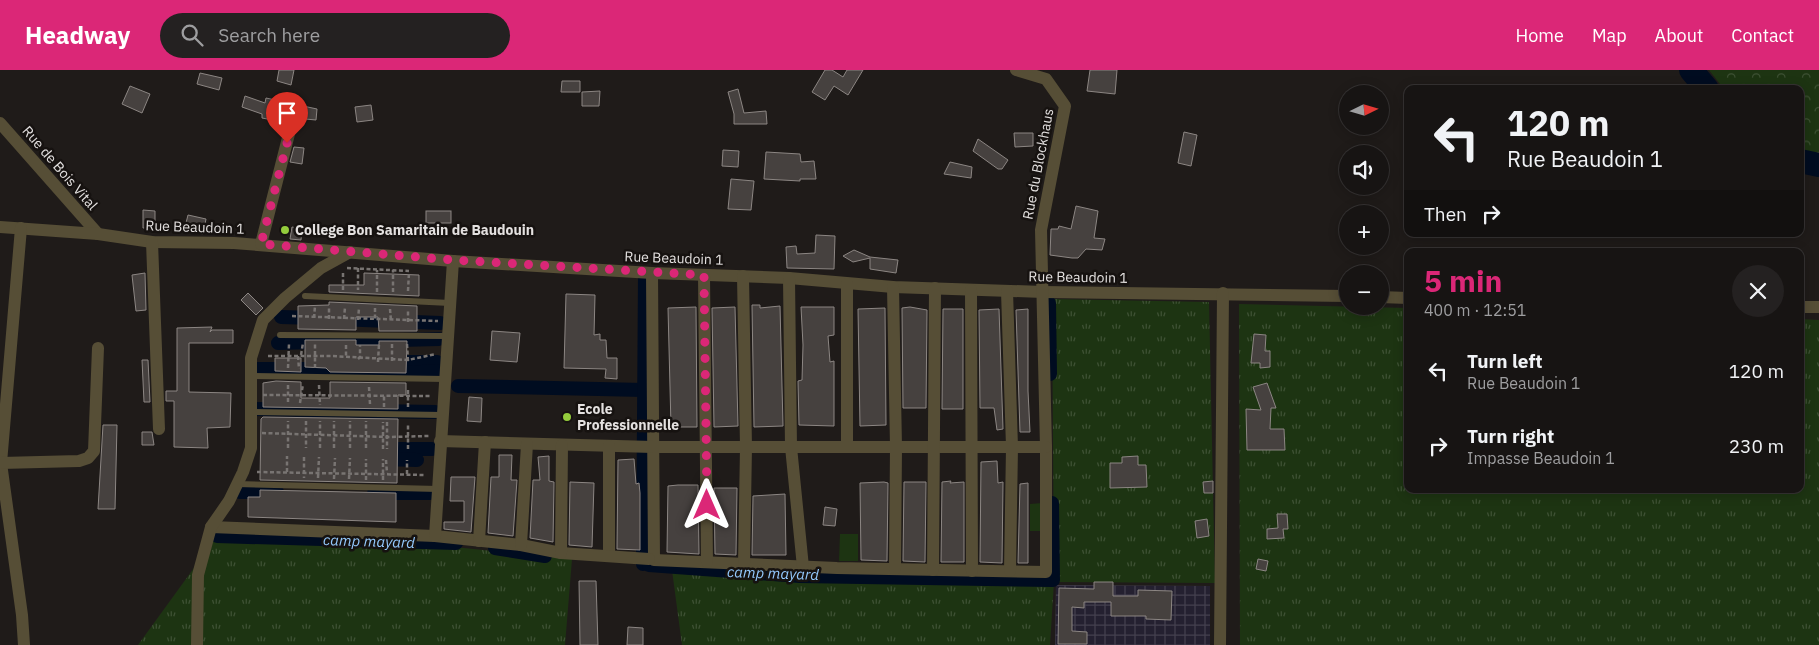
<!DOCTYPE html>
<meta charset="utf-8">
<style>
body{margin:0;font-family:"IBM Plex Sans",sans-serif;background:#242121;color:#f1f3f6;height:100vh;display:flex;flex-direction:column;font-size:19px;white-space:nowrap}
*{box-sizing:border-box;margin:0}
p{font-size:16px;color:#9e9ea0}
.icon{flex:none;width:28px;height:28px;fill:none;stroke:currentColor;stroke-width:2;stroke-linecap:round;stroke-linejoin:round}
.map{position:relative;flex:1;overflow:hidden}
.drawer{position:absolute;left:1404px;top:178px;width:400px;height:245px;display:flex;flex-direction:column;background:#171413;border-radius:10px;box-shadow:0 2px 12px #0003,0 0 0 1px #363333}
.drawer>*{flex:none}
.banner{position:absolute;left:1404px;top:15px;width:400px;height:152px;border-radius:10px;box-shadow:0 2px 12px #0003,0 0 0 1px #363333;background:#171413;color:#f1f3f6;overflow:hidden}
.needle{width:32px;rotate:85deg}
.controls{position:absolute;left:1339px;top:15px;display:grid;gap:10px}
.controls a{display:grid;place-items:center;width:50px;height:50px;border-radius:50%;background:#171413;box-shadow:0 2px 12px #0003,0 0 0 1px #363333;font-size:25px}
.pin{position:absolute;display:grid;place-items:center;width:42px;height:42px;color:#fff;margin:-51px -21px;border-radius:50% 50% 50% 0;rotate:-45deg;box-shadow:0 0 5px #0007}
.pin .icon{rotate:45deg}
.me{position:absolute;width:55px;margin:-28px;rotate:0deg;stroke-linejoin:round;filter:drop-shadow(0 0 4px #0008)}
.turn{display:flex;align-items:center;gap:18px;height:105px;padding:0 20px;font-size:22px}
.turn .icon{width:65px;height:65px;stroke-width:2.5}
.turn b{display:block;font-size:35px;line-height:42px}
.then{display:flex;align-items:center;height:48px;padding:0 20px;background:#0003;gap:10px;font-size:19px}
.round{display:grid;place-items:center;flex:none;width:52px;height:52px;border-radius:26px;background:#242121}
.summary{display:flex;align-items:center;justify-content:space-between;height:85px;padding:0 20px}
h1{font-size:30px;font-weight:700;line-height:38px;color:#db2777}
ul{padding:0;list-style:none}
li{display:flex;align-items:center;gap:15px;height:75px;padding:0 20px}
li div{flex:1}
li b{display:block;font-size:19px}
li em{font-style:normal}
header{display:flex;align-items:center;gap:30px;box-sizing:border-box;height:70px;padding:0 25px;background:#db2777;color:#fff}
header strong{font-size:24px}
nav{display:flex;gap:28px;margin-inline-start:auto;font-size:18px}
.search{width:350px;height:45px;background:#242121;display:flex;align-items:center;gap:12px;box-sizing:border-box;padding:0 18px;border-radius:28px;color:#9e9ea0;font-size:19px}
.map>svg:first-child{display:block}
.industrial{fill:url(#industrial-grid)}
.grass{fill:url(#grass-tufts)}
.forest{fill:url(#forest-crowns)}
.garden{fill:#1d3412}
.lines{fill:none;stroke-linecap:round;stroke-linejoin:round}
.canal{stroke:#000c20;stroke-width:14}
.river{stroke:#000c20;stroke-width:24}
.building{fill:#46413f;stroke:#8c8683}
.path{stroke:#787472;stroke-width:2.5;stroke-dasharray:4 2.5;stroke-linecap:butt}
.service{stroke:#564e36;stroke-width:6}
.minor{stroke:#564e36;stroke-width:12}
.route{stroke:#db2777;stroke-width:9;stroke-dasharray:0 16.2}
.poi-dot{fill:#94cc3c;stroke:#161210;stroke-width:2}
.labels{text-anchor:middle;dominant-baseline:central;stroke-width:5;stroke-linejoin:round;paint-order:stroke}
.street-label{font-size:14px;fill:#e4e1e0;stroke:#161210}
.poi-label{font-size:14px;font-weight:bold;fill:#e4e1e0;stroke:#161210;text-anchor:start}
.water-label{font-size:15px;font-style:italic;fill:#94c9fd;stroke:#161210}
</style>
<header>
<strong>Headway</strong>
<div class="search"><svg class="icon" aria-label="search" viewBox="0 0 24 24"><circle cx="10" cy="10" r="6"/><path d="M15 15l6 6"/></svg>Search here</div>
<nav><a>Home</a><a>Map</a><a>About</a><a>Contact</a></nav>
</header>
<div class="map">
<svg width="1819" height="575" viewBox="0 0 1819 575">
<defs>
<pattern id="industrial-grid" width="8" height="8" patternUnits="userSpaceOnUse" patternTransform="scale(1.25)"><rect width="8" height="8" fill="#242030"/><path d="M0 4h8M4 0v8" fill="none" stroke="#44404e"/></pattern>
<pattern id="grass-tufts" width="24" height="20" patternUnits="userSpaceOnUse" patternTransform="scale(1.25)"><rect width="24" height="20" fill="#1d3412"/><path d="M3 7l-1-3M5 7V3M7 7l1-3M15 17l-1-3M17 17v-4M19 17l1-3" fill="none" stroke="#3e5134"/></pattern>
<pattern id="forest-crowns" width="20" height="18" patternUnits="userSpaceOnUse" patternTransform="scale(1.25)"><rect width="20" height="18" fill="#1d3412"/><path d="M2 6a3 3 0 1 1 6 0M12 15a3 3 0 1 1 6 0" fill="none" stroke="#3e5134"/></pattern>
</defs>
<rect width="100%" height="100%" fill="#1f1b19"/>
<polygon class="industrial" points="1056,515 1210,516 1210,575 1055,575"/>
<g class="grass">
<polygon points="1052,229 1209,232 1215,513 1054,512 1050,575 682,575 672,500 1054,509"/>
<polygon points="1239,234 1407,238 1408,419 1800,419 1800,249 1819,250 1819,575 1240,575"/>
<polygon points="215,469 434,475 572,489 565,575 138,575"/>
</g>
<polygon class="forest" points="1709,0 1819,0 1819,85 1800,84 1800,19 1724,19"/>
<g class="garden">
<polygon points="1042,433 1042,461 1030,461 1030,434"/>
<polygon points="840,464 858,464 858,491 839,491"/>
</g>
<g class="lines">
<g class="canal">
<polyline points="1049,233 1050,304"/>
<polyline points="281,247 317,248"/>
<polyline points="338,249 440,253"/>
<polyline points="278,273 439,269"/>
<polyline points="388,292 437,292"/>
<polyline points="252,299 315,299 322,289 329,288"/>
<polyline points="305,301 391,304 437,301"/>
<polyline points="458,316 644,320"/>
<polyline points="254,339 435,342"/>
<polyline points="381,379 432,379"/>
<polyline points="380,389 417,390"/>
<polyline points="240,422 277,422"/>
<polyline points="374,423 430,423"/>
<polyline points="217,466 456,473"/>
<polyline points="495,478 545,486"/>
<polyline points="643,494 645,206"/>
<polyline points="649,495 800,506 1053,510 1052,433"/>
</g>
<g class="river">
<polyline points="1691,0 1707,19"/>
<polyline points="1800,91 1819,95"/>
</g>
</g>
<g class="building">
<polygon points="279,0 294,0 291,15 277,11"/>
<polygon points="825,0 832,0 843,7 847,0 863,0 848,25 834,16 825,30 812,22"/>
<polygon points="1090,0 1117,0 1115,24 1087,21"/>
<polygon points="200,3 222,8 219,20 197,14"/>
<polygon points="562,11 580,11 580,22 561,22"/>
<polygon points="130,16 150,24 142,43 122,34"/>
<polygon points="738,19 744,43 766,41 767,54 734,54 734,44 728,22"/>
<polygon points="600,21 599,36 582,36 582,22"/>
<polygon points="245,26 265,33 266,28 317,39 316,50 284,47 283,52 262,48 262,44 242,37"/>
<polygon points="371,35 373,50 357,52 355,37"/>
<polygon points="1184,62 1197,65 1191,96 1178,93"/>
<polygon points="1014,63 1033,63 1033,76 1015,77"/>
<polygon points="978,69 1008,90 1002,99 998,99 973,81"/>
<polygon points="294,77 304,78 302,94 290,92"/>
<polygon points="723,80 739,81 738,97 722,96"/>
<polygon points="766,82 800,84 801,92 814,91 816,109 800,109 800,111 764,109"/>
<polygon points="950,92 972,97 971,108 944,104"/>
<polygon points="731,109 754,111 751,140 728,139"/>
<polygon points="1076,136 1098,141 1094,168 1105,169 1102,180 1086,179 1078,188 1072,188 1050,185 1051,159 1058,159 1059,156 1071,159"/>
<polygon points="143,140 155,141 155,158 143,158"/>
<rect x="426" y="141" width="25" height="12"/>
<polygon points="188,145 206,149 203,164 184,161"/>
<polygon points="292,157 302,159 301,170 290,169"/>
<polygon points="816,165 835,166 834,199 787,198 786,177 796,176 797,184 815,183"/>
<polygon points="854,180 870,187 898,190 896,203 870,199 870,188 853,192 843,186"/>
<polygon points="145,203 146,240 136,241 132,205"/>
<polygon points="364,203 419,205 419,226 329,222 329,215 364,215"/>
<polygon points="248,223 263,238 256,245 241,230"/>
<polygon points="566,224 595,225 594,265 600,264 600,270 606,270 607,288 617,288 617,309 605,308 606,299 564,298"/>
<polygon points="329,232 417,236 417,261 379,261 378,247 356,247 356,260 298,259 298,236 329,235"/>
<polygon points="752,235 760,235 760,238 780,236 783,356 754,357"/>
<polygon points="696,237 697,357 671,357 668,238"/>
<polygon points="735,237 738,356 714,357 712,238"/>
<polygon points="801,237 834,237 834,265 828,266 830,292 834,291 834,356 799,355 798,311 802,310 803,275"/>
<polygon points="910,237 927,240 926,338 903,338 902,238"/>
<polygon points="885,238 886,355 860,356 858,239"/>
<polygon points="943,239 963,239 963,339 942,339"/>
<polygon points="999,239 1003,359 997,360 994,338 980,338 979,240"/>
<polygon points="1028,239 1028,321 1030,362 1020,362 1016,240"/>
<polygon points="212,257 210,262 212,260 233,260 233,273 189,273 189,322 231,323 230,357 207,358 208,378 174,377 174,331 166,331 166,321 177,321 177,258"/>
<polygon points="492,261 520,263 517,292 490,290"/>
<polygon points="1254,264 1266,265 1265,281 1270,281 1270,297 1260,298 1260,293 1251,293"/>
<polygon points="305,270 356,270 356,275 379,275 379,271 407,271 406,303 330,302 326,298 305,297"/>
<polygon points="275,288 301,288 301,302 275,301"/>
<polygon points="142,290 148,290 150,332 144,332"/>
<polygon points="276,311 301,312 301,328 330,328 330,312 406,313 406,325 398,325 398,339 263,337 263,313"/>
<polygon points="1267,313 1276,338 1271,338 1270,359 1284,359 1285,380 1247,380 1246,339 1261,340 1253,317"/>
<polygon points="469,327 482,328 481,352 467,351"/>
<polygon points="263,347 398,349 397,413 260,410 261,349"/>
<polygon points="103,355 117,355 115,439 98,439"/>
<polygon points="142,362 152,362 154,375 142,375"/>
<polygon points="499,385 512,385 511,410 517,410 513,466 488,463 491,407 499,407"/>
<polygon points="549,386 549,411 554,412 553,472 530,468 533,410 540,410 538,387"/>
<polygon points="1138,386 1138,395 1146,395 1147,417 1110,418 1110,393 1122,393 1122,387"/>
<polygon points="634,389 636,414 639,413 640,423 640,480 617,479 618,390"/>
<polygon points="997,391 998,413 1003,412 1002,493 980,492 981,392"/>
<polygon points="451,407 475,407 471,462 444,459 444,452 464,452 464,431 450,431"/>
<polygon points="951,411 950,413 964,412 964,492 941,492 942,412"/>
<polygon points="1213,411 1213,423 1204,423 1203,412"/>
<polygon points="570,412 594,413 592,477 569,475"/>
<polygon points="884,412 888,413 887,491 861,490 860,413"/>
<polygon points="904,412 926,412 925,492 903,491"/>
<polygon points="1028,413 1028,493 1018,493 1020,414"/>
<polygon points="678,415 698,415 699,484 667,482 668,416"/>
<polygon points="714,418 737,418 736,485 715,484"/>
<polygon points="260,420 396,423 396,452 248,447 248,427 260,427"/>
<polygon points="785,424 786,485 752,485 753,426"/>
<polygon points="825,437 837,439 835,456 823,455"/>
<polygon points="1277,444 1287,444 1288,459 1283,459 1284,468 1267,469 1267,459 1278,458"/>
<polygon points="1207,449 1209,466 1197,468 1195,451"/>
<polygon points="1258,489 1268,491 1266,501 1256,499"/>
<polygon points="579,511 596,511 598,575 580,575"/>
<polygon points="1094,512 1113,512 1113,526 1138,526 1138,520 1172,521 1171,550 1146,549 1146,546 1111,546 1111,532 1084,532 1084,538 1072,537 1072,561 1087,562 1087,574 1058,574 1059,518 1094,519"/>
<polygon points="628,557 643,558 643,575 627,575"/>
</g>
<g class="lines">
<g class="path">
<polyline points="347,198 409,201"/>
<polyline points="358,198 358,220"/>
<polyline points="343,220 343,201"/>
<polyline points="408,221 409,202"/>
<polyline points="377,222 377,200"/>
<polyline points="393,222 393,200"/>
<polyline points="375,238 375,250"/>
<polyline points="390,239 391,251"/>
<polyline points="292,246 438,251"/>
<polyline points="314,248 315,236"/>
<polyline points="329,249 329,236"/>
<polyline points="344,249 345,237"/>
<polyline points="358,250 359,238"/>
<polyline points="408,252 408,240"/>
<polyline points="392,274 392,292"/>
<polyline points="407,274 408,291"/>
<polyline points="346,275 346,286"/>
<polyline points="301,285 303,273"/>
<polyline points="268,286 331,286 408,290 436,284"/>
<polyline points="298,286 299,299"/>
<polyline points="358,289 360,287 360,275"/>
<polyline points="378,292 379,274"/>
<polyline points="288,298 289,274"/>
<polyline points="315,298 315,273"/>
<polyline points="288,315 288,334"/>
<polyline points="319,315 320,335"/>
<polyline points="369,317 370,334"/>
<polyline points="263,325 432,326"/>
<polyline points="300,333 303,314"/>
<polyline points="384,337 384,326"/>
<polyline points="408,337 408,318"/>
<polyline points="306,351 306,378"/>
<polyline points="387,352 387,379"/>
<polyline points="262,363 387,367 429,366"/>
<polyline points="288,378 288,351"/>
<polyline points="320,378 320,351"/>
<polyline points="334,378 334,351"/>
<polyline points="350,378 350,351"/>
<polyline points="366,378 366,351"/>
<polyline points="383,379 383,352"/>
<polyline points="408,379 408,353"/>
<polyline points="304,387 304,408"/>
<polyline points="386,390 387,403"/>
<polyline points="257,402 426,405"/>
<polyline points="287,402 287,386"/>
<polyline points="407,404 407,390"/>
<polyline points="318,408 319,387"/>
<polyline points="334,409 335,388"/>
<polyline points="349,409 350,388"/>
<polyline points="366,410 366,389"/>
<polyline points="383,410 383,389"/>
</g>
<g class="service">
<polyline points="305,226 450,233"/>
<polyline points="280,265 448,266"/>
<polyline points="251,306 445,309"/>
<polyline points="251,342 442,345"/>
<polyline points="237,414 438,419"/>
</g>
<g class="minor">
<polyline points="0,53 98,164"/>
<polyline points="0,157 98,164 152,172 234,173 453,191 652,203 789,208 893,217 1043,222 1348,226"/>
<polyline points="21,158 1,393 22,545 24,575"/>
<polyline points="152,172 159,359"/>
<polyline points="261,174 291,56"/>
<polyline points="652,203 654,490 837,498 1046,502 1046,377 1041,160 1065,36 1046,9 1016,0"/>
<polyline points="704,205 707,492"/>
<polyline points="743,206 746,377 744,494"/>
<polyline points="789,208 791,377 803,497"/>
<polyline points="847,214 847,377"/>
<polyline points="893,217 896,377 895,499"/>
<polyline points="971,220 972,501"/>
<polyline points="1007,221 1012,377 1010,501"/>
<polyline points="1380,227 1408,228"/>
<polyline points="1800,237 1819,237"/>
<polyline points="440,371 653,377 1046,377"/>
<polyline points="609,376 609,486"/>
<polyline points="1,393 79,391 88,388 94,381 98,278"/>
<polyline points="211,457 435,466 521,475 561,483 649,489"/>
<polyline points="435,466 453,191"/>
<polyline points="479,471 485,372"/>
<polyline points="521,475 527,374"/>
<polyline points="561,483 562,375"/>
<polyline points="933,500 935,218"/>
<polyline points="197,575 198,505 211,457 229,431 243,402 251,378 251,288 263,250 285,228 321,198 350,182"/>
<polyline points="1220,575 1223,223"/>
</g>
</g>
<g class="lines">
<polyline class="route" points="287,73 261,174 453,190 704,205 707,435"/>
</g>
<g class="poi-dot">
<circle cx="285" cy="160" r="5"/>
<circle cx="567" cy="347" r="5"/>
</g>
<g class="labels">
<g class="street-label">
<text transform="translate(1038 94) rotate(-79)">Rue du Blockhaus</text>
<text transform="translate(60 98) rotate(49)">Rue de Bois Vital</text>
<text transform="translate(195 157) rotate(2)">Rue Beaudoin 1</text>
<text transform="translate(674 188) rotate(2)">Rue Beaudoin 1</text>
<text transform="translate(1078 207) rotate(1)">Rue Beaudoin 1</text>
</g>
<g class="poi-label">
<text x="295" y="160">College Bon Samaritain de Baudouin</text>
<text x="577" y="339">Ecole<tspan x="577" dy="16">Professionnelle</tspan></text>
</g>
<g class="water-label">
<text transform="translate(369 471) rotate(2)">camp mayard</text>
<text transform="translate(773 503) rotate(2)">camp mayard</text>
</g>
</g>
</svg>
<div class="controls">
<a><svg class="needle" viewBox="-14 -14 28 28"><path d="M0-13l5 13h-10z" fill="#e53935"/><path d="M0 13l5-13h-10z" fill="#9e9ea0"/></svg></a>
<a><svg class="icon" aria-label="sound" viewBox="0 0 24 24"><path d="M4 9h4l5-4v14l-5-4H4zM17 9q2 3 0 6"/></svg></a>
<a>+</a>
<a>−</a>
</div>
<div class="pin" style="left:287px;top:73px;background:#d93025"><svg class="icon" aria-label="arrive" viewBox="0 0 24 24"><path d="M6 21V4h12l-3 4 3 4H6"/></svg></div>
<svg class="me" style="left:707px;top:435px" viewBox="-20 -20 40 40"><path d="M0-17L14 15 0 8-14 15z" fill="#db2777" stroke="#fff" stroke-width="4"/></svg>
<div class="banner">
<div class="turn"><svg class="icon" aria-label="left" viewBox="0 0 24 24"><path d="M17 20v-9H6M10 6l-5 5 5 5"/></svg><div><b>120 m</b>Rue Beaudoin 1</div></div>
<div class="then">Then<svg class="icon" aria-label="right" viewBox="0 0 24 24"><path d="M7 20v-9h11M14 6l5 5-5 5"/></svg></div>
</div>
<section class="drawer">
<div class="summary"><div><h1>5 min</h1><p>400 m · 12:51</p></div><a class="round"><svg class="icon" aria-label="close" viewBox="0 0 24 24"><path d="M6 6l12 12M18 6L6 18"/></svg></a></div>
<ul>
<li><svg class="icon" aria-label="left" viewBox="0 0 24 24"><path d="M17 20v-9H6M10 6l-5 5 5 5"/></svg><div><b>Turn left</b><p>Rue Beaudoin 1</p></div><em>120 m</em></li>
<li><svg class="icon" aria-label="right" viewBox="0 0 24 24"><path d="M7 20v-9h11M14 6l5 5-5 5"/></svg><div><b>Turn right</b><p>Impasse Beaudoin 1</p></div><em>230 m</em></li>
</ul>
</section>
</div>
